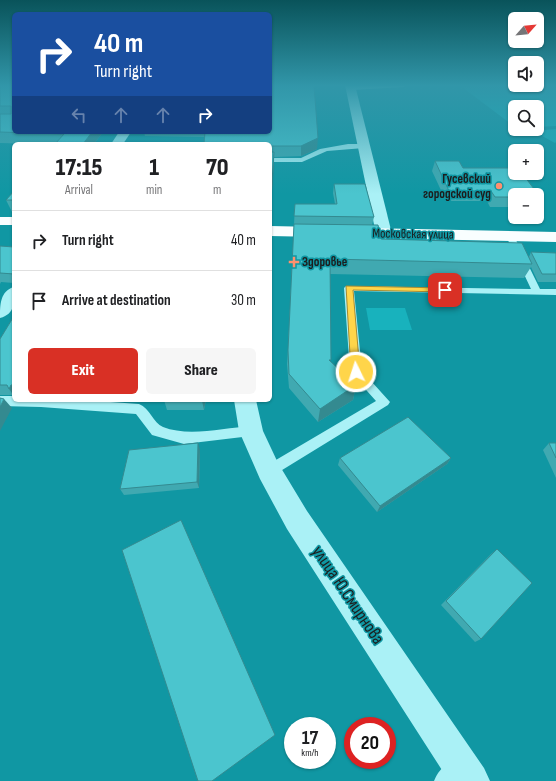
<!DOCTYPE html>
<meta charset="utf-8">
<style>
body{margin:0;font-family:"Sofia Sans Condensed",sans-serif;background:#f6f6f6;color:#202124;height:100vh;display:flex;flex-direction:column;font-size:15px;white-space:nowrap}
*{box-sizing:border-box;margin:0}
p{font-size:13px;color:#757577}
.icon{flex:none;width:22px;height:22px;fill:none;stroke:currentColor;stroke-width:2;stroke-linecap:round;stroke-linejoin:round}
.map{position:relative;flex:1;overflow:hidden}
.details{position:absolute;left:12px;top:142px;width:260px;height:260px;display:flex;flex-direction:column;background:#fff;border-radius:6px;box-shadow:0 1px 3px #0004}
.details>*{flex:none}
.top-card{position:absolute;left:12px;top:12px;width:260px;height:122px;border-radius:6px;box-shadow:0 1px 3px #0004;background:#1a4fa0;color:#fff;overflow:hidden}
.needle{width:26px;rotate:63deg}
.controls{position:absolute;left:508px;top:12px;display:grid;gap:8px}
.controls a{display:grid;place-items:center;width:36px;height:36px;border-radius:6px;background:#fff;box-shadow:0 1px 3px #0004;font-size:20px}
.speed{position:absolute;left:284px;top:717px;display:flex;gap:8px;font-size:20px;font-weight:700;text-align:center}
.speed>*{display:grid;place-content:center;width:52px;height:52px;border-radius:50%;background:#fff;box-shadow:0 1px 3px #0004;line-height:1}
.speed small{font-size:10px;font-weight:400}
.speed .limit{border:6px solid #d22;background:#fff;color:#111}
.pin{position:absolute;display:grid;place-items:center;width:34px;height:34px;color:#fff;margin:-17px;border-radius:8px;box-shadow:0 2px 6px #0006}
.me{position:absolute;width:44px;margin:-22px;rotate:356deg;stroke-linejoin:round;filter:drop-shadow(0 0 3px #0008)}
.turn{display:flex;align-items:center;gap:14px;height:84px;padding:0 16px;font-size:18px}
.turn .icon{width:52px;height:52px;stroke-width:2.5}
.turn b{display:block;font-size:28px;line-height:34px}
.lanes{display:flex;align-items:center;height:38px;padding:0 16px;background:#0003;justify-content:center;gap:20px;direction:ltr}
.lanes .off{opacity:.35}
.eta{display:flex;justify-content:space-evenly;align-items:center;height:68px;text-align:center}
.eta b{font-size:24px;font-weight:800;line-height:28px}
.button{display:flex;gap:8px;margin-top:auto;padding:8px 16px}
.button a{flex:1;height:46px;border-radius:6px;background:#d93025;color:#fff;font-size:16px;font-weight:800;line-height:46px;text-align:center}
.button a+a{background:#f6f6f6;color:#202124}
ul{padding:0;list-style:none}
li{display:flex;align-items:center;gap:12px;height:60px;padding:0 16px;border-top:1px solid #e0e0e0}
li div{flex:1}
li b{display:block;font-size:15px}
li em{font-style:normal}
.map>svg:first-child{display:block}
.green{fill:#18b2bd}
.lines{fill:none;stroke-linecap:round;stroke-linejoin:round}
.lane{fill:#aaf1f6;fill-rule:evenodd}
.street{fill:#aaf1f6;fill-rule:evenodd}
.primary{fill:#f9feff;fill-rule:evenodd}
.wall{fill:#40a9b1}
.shaded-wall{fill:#348a90}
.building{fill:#4bc5ce;stroke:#348a90}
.route{fill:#ffd54a;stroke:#a68a30}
.poi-dot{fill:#ff906f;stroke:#1097a3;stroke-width:1.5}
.labels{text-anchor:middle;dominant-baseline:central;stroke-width:3;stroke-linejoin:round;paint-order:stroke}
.far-poi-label{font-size:13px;font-weight:bold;fill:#1d1d1d;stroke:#1097a3;text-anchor:end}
.far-street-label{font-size:13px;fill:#1d1d1d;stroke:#1097a3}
.near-street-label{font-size:18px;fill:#1d1d1d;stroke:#1097a3}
</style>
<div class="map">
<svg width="556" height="781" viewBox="0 0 556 781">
<rect width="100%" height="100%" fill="#1097a3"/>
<g class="green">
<polygon points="496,85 556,85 556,126 537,127 537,107 515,107 515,127 462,87"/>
<polygon points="556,129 556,142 555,143 533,131"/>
<polygon points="366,308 405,308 412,330 370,330"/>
</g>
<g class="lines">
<g class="lane">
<polygon points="375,85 406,85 404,87 351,90 348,88 351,86"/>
<polygon points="348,144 364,144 367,146 364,148 327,151 302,162 270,162 270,158 301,158 320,149"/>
<polygon points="510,233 514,236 540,289 556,289 556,295 354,291 362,371 390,402 388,405 274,475 269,477 264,475 262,471 264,467 376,401 350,372 344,288 346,286 531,289 506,236"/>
<path d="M0,396H14V400H82L139,404C150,408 153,423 163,427C188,437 224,428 251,426L256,427L257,431L256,435L251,436L184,444L152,435L136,414L41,407L0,406Z"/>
<path d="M459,757L466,760L469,767L466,774L459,781H434C438,770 448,761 459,757Z"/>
</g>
<g class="street">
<polygon points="345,85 355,85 392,234 389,237 384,239 379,237 376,234"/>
<polygon points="119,132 131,132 123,144 111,144"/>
<path d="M14,287C14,301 16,314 0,318C0,305 0,291 14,287Z"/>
<polygon points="234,400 256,400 263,431 278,463 307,511 484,768 490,781 449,781 287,529 260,479 239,431"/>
</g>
<g class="primary">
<rect x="0" y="217" width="14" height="8"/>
<polygon points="270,226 556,232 556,242 270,236"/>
</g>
</g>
<g class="wall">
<polygon points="0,85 103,132 94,144 38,144 0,143"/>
<polygon points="144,132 270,132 317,149 301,156 274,157 271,207 270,207 270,144 204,137 145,136"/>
<polygon points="435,161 459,161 463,168 515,168 515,173 522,173 540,197 537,204 537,195 515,195 515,207 490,207 487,201 446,201 432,171"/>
<polygon points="334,184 374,217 372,225 381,239 529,257 531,252 556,253 556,282 538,282 531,267 524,278 330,274 330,361 356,385 353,400 318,422 289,388 287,364 288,350 294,225 295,204 335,204 333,193"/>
<polygon points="14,191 14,212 12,212 6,200"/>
<polygon points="0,246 14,247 14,283 1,282 0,284"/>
<polygon points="14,316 14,396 13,395 0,395 0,339"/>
<polygon points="164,400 206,400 204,410 167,410"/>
<polygon points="549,443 556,443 556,478 543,450"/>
<polygon points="200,450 199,488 124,495 120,489"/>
<polygon points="340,458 451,458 447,464 377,512 338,465"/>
<polygon points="497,549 481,639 475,642 441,605 491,554"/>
</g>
<g class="shaded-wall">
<polygon points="92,132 103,132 94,144 83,144"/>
<polygon points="318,138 317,149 301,156 301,146"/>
<polygon points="274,152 274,164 271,207 271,196"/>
<polygon points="11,385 14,389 14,396 9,389"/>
<polygon points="356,385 353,400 318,422 320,409"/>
<polygon points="4,399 12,408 0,431 0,407"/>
<polygon points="203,400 206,400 204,410 202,401"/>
<polygon points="198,443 200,450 199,488 197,482"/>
<polygon points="451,458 447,464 377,512 380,506"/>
</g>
<g class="building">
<polygon points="0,85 14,85 14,132 92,132 83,144 55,144 64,134 0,132 0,114 11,114 11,106 0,106"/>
<polygon points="270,85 314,85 318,138 301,146 270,146 270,144 204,144 205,132 270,132"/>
<polygon points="270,152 274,152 271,196 270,196"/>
<polygon points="435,161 459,161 463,168 515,168 515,173 522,173 540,197 537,197 537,195 515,195 515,197 495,197 491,191 449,191"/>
<polygon points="334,184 365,184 374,217 294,216 295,204 337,204"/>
<polygon points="14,191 14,200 6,200"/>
<polygon points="294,224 378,225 381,239 522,243 532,264 330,259 331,360 329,360 356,385 320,409 289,374 288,350"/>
<polygon points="0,246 14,247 14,274 0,273"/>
<polygon points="531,252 556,253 556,274 542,274"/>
<polygon points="14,316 14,385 11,385 9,389 7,385 0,385 0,339"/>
<polygon points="0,398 4,399 0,407"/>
<polygon points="164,400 203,400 202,401 164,401"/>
<polygon points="408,417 451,458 380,506 340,458"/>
<polygon points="198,443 197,482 120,489 129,450"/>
<polygon points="549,443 556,443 556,458"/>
<polygon points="181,520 275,735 212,781 198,781 122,550"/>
<polygon points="497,549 532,583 481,639 446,601"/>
</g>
<linearGradient id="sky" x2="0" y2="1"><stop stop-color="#09535a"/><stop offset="0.44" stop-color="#3196a9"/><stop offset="1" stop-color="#3196a9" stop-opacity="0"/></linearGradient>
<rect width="556" height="194" fill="url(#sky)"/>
<polygon class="route" points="346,286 445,288 448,290 445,292 353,290 360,372 356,376 351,372"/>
<g class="poi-dot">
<circle cx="499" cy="186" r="4"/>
<path d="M292 256h4v4h4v4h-4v4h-4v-4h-4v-4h4z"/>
</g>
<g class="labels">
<g class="far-poi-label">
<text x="491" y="179">Гусевский<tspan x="491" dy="15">городской суд</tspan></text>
<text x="302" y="262" text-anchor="start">Здоровье</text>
</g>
<g class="far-street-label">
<text transform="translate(413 234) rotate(1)">Московская улица</text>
</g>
<g class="near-street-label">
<text transform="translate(348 595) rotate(56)">улица Ю.Смирнова</text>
</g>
</g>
</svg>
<div class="controls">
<a><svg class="needle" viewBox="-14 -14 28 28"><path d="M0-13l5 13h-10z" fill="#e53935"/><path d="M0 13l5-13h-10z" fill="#757577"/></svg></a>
<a><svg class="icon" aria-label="sound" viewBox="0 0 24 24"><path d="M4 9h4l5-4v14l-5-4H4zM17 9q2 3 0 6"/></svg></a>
<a><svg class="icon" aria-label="search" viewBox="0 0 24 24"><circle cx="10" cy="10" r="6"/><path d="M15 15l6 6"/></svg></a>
<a>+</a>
<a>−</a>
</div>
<div class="speed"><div>17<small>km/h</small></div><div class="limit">20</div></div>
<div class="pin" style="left:445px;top:290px;background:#d93025"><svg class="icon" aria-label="arrive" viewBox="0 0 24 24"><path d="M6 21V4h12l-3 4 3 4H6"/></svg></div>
<svg class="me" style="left:356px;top:372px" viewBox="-20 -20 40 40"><circle r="17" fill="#ffd54a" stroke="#fff" stroke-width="3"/><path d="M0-11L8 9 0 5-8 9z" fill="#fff"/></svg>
<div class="top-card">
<div class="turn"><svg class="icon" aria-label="right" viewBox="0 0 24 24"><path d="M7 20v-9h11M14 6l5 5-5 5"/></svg><div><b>40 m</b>Turn right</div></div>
<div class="lanes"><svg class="icon off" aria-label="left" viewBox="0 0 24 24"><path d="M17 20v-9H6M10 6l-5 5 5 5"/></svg><svg class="icon off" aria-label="ahead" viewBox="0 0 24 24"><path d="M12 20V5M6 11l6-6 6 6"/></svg><svg class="icon off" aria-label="ahead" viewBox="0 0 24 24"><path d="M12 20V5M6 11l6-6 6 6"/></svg><svg class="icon" aria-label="right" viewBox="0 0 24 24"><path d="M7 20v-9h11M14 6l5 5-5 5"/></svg></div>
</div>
<section class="details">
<div class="eta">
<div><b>17:15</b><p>Arrival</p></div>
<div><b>1</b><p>min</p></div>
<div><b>70</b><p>m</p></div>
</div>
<ul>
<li><svg class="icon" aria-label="right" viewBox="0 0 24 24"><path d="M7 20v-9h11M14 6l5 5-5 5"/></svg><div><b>Turn right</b></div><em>40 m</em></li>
<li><svg class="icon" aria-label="arrive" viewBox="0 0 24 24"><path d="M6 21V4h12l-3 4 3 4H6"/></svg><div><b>Arrive at destination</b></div><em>30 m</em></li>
</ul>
<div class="button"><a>Exit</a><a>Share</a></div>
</section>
</div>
